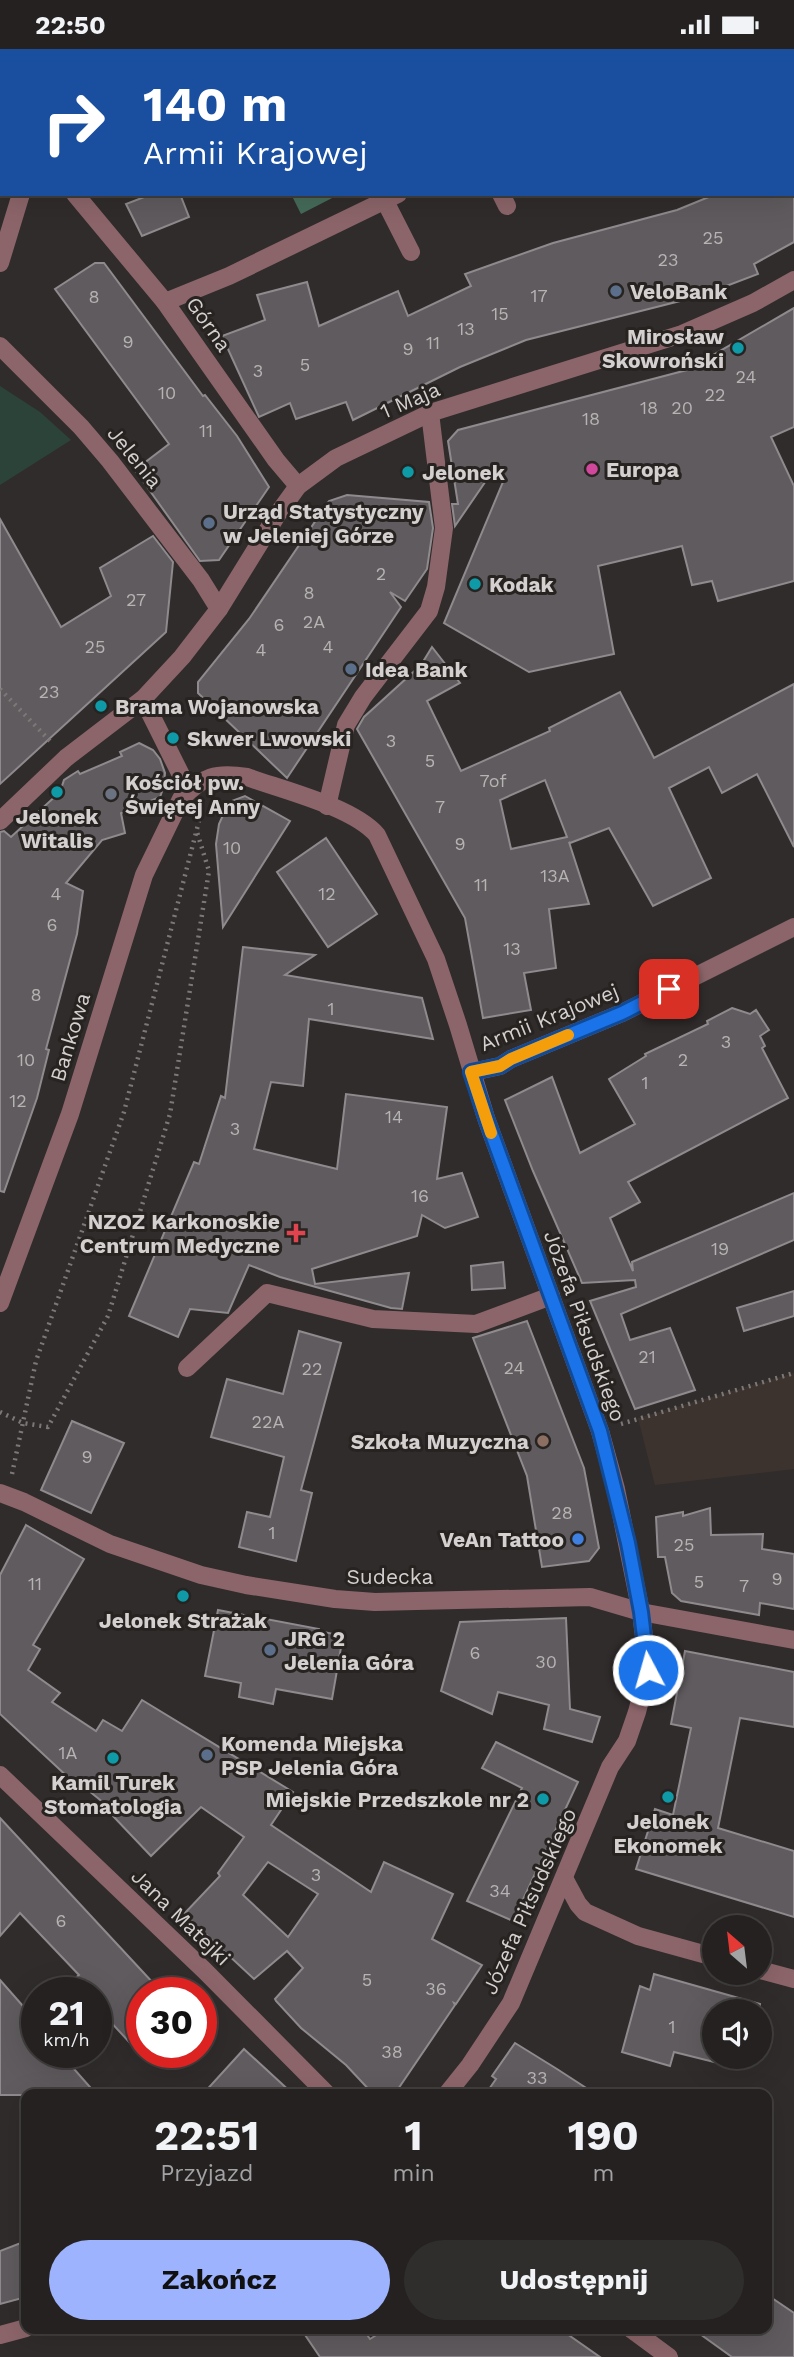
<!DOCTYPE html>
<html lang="pl">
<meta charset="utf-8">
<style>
body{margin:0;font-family:"Work Sans",sans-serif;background:#302e2d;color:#f1f3f6;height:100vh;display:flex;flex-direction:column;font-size:26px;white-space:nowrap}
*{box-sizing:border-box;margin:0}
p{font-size:23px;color:#a3a3a5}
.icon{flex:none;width:38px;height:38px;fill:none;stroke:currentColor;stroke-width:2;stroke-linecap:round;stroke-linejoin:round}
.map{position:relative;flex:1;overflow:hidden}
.details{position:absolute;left:21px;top:2040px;width:751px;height:245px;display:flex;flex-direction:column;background:#242120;border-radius:14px;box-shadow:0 7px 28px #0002,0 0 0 2px #413e3e}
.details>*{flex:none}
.top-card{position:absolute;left:0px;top:0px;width:794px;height:147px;box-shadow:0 7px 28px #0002,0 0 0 2px #413e3e;background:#1a4fa0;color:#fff;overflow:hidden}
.needle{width:46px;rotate:332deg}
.tools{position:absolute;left:702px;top:1866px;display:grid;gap:14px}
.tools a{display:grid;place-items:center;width:70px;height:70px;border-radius:50%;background:#242120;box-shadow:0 7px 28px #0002,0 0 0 2px #413e3e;font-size:35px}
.speed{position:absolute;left:21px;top:1928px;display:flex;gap:14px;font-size:35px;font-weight:700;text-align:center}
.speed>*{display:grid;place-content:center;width:91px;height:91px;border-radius:50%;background:#242120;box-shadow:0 7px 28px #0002,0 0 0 2px #413e3e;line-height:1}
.speed small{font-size:18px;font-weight:400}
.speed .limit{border:10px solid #d22;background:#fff;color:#111}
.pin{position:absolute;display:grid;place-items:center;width:60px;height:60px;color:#fff;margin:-30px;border-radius:14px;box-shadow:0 4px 10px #0006}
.me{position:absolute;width:77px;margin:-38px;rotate:354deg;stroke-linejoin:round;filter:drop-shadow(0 0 5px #0008)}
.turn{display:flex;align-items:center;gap:24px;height:147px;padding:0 28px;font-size:32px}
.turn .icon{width:91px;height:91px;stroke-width:2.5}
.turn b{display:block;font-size:49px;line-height:60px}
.eta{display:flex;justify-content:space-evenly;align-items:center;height:119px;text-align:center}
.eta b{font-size:42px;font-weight:700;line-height:49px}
.primary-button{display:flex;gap:14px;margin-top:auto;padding:14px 28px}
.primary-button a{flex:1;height:80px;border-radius:42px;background:#9eb3fd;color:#111;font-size:28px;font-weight:700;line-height:80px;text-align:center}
.primary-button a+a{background:#302e2d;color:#f1f3f6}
.status{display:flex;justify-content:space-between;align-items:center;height:49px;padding:0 35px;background:#242120;direction:ltr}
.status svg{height:19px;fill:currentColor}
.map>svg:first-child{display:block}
.built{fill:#3d332e}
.green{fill:#2c4339}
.forest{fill:#466c5b}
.building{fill:#5f5b5e;stroke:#8e8a8d;stroke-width:2;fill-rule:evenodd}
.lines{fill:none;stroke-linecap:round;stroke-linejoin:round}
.path{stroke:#7b7877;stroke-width:4.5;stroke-dasharray:2 5;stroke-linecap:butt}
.minor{stroke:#8c656a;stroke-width:18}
.route-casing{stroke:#114b97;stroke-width:18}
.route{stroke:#1a73e8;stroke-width:12}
.slow{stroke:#f59e0b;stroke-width:12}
.service-dot{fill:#5c6f8a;stroke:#262321;stroke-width:2.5}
.culture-dot{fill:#0f9aa8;stroke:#262321;stroke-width:2.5}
.hotel-dot{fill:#d1479c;stroke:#262321;stroke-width:2.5}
.worship-dot{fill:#6b7280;stroke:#262321;stroke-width:2.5}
.health-dot{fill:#e0444e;stroke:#262321;stroke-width:2.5}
.education-dot{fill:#8d6e63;stroke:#262321;stroke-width:2.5}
.shop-dot{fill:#3f7fe0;stroke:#262321;stroke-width:2.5}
.labels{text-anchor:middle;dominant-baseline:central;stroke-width:6;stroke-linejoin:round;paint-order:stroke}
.number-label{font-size:18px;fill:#b6b3b3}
.poi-label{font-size:21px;font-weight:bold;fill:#d3d0cf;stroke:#262321;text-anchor:start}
.street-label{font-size:21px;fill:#d3d0cf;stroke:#262321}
</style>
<div class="status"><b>22:50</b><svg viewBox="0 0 49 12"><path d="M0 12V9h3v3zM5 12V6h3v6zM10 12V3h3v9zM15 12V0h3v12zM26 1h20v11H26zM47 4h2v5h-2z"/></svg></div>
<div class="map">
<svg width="794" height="2308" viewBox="0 0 794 2308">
<rect width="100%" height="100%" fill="#302c2b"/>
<polygon class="built" points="794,1324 794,1420 655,1436 638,1369"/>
<polygon class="green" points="0,337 40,363 71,391 0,436"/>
<polygon class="forest" points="291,145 340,145 301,165"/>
<g class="building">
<polygon points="152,145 180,145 189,168 142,187 126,155"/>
<polygon points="716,145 794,145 794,193 754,215 758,225 700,247 526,291 460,318 353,371 346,353 296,370 290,354 259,368 222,287 265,271 257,246 307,233 319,277 398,242 408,267 471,237 465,225 553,194 677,161"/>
<polygon points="95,214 104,214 203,347 205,346 237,387 269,438 219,511 200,512 135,421 169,395 55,240"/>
<polygon points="794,259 794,378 771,388 794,437 794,532 718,552 712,532 692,536 682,497 598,517 614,605 529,623 444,574 503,433 490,426 455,477 452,455 458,455 448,392 458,381 687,321"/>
<polygon points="347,446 429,453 433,479 427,520 405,552 390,543 401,558 287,729 198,644 198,633 249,570 329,452"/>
<polygon points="0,470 61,578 111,547 100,519 153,487 173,513 166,583 0,735"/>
<path d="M432,598L460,634L427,652L461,722L550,682L549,679L620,643L654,709L794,635V798L757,725L722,744L709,718L669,739L711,829L653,857L609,779L570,794L569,793L589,855L549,860L556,919L524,924L531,961L483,969L465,869L357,680L364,668L421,616ZM545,731L567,788L511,800L500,751Z"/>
<polygon points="139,694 153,701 160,710 165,724 164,737 160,748 121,764 125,784 102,791 66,834 83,842 77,885 46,1000 49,1001 37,1049 4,1143 0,1142 0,783 4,782 11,788 60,743 64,731 78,722 80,725 122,707 120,703"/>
<polygon points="245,747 290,772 223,878 216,795 219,775 229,753"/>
<polygon points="326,789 377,865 328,898 277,823"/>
<polygon points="243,898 315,906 285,926 422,949 433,990 309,970 303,1037 271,1033 254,1100 337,1120 346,1045 447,1058 437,1130 462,1124 478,1168 445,1179 422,1166 417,1187 312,1220 315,1235 409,1224 402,1260 391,1259 280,1228 249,1216 228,1264 190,1260 178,1288 129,1267 194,1113 199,1115 221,1047 225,1049"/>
<polygon points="732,959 750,965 756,961 769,981 760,987 765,997 762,999 788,1049 628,1133 640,1153 610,1169 633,1222 632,1213 794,1144 794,1191 621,1265 630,1291 670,1279 695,1341 635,1360 590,1252 636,1238 635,1231 582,1234 533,1122 505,1051 552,1028 580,1104 635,1075 609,1030 646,1007 645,1005 708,975 707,972"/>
<polygon points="503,1213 505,1239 472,1241 471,1217"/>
<polygon points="794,1242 794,1267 744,1282 737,1259"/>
<polygon points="527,1272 584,1419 599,1499 589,1512 542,1518 527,1427 473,1289"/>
<polygon points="299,1282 341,1294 301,1441 312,1444 296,1512 239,1498 247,1463 270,1468 284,1408 211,1388 227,1330 283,1345"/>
<polygon points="72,1372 124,1394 91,1464 41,1441"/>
<polygon points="710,1459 711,1486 763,1485 762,1500 794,1505 794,1560 760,1554 759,1566 681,1552 672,1544 665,1508 658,1508 656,1468 683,1463 683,1467"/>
<path d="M26,1476L84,1510L33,1596L40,1600L28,1621L60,1644L52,1653L96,1682L103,1671L122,1682L142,1651L293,1743L271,1776L371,1843L384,1813L453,1845L432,1890L482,1916L456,1955L454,1954L455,1956L394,2046H374L346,2016L301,1979L276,1952L275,1950L303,1919L287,1902L254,1930L184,1865L220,1827L218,1824L244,1788L201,1758L151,1807L112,1766L115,1763L73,1729L71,1731L0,1665V1526ZM268,1813L318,1845L288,1888L243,1846Z"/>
<polygon points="218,1561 319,1580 319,1582 343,1587 332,1650 276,1640 273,1655 239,1648 241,1634 205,1627"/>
<polygon points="566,1569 570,1660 600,1668 592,1693 544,1680 549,1656 498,1643 492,1665 441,1642 460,1573"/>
<polygon points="685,1602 794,1623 794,1678 740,1669 718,1779 794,1802 794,1868 636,1820 655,1760 673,1766 691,1679 671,1675"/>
<polygon points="496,1693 578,1733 513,1872 467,1852 522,1739 482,1719"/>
<polygon points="0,1769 155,1936 146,1944 142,1944 142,2007 96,1957 96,1944 57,1944 79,1926 20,1864 0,1887"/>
<polygon points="654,1925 760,1955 759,1962 714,1962 714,2013 674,2003 670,2017 622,2003 640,1937 650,1941"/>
<polygon points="0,1931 37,1973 37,2004 60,2004 97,2046 0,2046"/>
<polygon points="515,1994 557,2020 597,2046 485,2046 496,2030 492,2027"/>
<polygon points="244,2000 294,2046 202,2046"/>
<polygon points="26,2192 26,2248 0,2255 0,2202"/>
<polygon points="766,2245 794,2264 794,2308 732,2308 693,2280 766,2280"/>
<polygon points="301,2280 363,2280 370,2290 386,2280 560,2280 600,2308 320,2308"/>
</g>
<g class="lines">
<g class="path">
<polyline points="13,0 13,2"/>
<polyline points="0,640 51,693"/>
<polyline points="0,1363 23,1374 48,1378 108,1267 170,1065 209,822 197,783"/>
<polyline points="621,1375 794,1324"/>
<polyline points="12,1425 36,1312 124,1063 199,772"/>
</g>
<g class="minor">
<polyline points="0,44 2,48"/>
<polyline points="75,145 165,253 276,411 298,437"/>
<polyline points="501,145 507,157"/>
<polyline points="385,152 411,203"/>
<polyline points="0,214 21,145"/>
<polyline points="165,253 229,227 398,145"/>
<polyline points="0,297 81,378 110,412 201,531 219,560"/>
<polyline points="143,650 182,728"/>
<polyline points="327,757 346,676 363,648 429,562 436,538 444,479 430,364"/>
<polyline points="0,772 66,709 143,650 182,608 219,560 277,466 298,437 336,409 430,364 682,285 753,254 794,231"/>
<polyline points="472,1023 500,1017 511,1010 622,964 794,878"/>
<path d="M0,1254L70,1065L144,826L181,750C203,727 216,723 247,728C283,741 353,758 377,786L436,910L458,976L486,1069L600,1382L616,1440L641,1563L648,1621L637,1663L627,1692L610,1718L511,1954L470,2016L446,2046"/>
<polyline points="187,1319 267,1244 373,1270 476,1275 551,1247"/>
<polyline points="0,1444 24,1453 110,1495 201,1526 246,1536 335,1550 375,1553 590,1548 641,1563 794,1591"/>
<polyline points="0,1726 204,1921 328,2046"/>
<polyline points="564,1829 578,1855 585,1863 638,1887 714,1908"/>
<polyline points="760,1921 794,1930"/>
<polyline points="631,2280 669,2308"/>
<polyline points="0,2286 26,2279"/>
</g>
</g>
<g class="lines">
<defs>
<polyline id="route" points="648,1621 641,1563 628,1494 600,1382 486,1069 471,1023 500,1017 511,1010 622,964 669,940"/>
</defs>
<use href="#route" class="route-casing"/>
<use href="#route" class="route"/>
<polyline class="slow" points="491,1084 471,1023 500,1017 511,1010 568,986"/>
</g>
<g class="service-dot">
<circle cx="616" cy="242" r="7"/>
<circle cx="209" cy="474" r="7"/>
<circle cx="351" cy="620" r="7"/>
<circle cx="270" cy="1601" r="7"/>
<circle cx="207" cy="1706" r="7"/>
</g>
<g class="culture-dot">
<circle cx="738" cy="299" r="7"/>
<circle cx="408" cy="423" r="7"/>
<circle cx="475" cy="535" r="7"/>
<circle cx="101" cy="657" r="7"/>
<circle cx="173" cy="689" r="7"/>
<circle cx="57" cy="743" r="7"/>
<circle cx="183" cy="1547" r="7"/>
<circle cx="113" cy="1709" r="7"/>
<circle cx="668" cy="1748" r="7"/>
<circle cx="543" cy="1750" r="7"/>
</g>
<circle class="hotel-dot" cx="592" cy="420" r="7"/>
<circle class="worship-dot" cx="111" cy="745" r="7"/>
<path class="health-dot" d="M292.5 1173.5h7v7h7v7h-7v7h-7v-7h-7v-7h7z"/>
<circle class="education-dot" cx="543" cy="1392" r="7"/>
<circle class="shop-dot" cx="578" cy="1490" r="7"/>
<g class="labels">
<g class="number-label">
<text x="713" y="188">25</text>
<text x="668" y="210">23</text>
<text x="539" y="246">17</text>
<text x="94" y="247">8</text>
<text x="500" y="264">15</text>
<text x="466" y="279">13</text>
<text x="128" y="292">9</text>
<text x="433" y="293">11</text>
<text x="408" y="299">9</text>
<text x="305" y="315">5</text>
<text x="258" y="321">3</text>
<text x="746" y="327">24</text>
<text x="167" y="343">10</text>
<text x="715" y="345">22</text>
<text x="649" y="358">18</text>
<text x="682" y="358">20</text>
<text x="591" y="369">18</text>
<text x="206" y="381">11</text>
<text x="381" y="524">2</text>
<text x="309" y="543">8</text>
<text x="136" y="550">27</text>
<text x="314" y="572">2A</text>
<text x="279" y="575">6</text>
<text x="95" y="597">25</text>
<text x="328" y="597">4</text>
<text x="261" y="600">4</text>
<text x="49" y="642">23</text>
<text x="391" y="691">3</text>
<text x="430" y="711">5</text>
<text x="493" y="731">7of</text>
<text x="440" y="757">7</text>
<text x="460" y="794">9</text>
<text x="232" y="798">10</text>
<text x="555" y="826">13A</text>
<text x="481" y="835">11</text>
<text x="56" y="844">4</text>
<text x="327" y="844">12</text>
<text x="52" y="875">6</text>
<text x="512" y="899">13</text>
<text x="36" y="945">8</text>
<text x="331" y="959">1</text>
<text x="726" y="992">3</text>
<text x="26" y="1010">10</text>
<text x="683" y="1010">2</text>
<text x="645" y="1033">1</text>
<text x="18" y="1051">12</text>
<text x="394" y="1067">14</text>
<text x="235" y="1079">3</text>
<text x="420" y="1146">16</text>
<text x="720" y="1199">19</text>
<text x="647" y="1307">21</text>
<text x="514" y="1318">24</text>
<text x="312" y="1319">22</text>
<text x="268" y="1372">22A</text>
<text x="87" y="1407">9</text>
<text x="562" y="1463">28</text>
<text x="272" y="1483">1</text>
<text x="684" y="1495">25</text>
<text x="777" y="1529">9</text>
<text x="699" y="1532">5</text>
<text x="35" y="1534">11</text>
<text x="744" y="1536">7</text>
<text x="475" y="1603">6</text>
<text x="546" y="1612">30</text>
<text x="68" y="1703">1A</text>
<text x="316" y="1825">3</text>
<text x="500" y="1841">34</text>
<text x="61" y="1871">6</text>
<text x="367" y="1930">5</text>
<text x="436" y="1939">36</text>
<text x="672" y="1977">1</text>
<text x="392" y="2002">38</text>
<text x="537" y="2028">33</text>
</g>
<g class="poi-label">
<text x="630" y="242">VeloBank</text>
<text x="724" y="287" text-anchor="end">Mirosław<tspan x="724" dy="24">Skowroński</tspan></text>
<text x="606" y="420">Europa</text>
<text x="422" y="423">Jelonek</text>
<text x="223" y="462">Urząd Statystyczny<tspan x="223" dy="24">w Jeleniej Górze</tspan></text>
<text x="489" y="535">Kodak</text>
<text x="365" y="620">Idea Bank</text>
<text x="115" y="657">Brama Wojanowska</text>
<text x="187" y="689">Skwer Lwowski</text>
<text x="125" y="733">Kościół pw.<tspan x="125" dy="24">Świętej Anny</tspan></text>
<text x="57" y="767" text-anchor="middle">Jelonek<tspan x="57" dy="24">Witalis</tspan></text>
<text x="280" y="1172" text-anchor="end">NZOZ Karkonoskie<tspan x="280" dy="24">Centrum Medyczne</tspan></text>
<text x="529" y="1392" text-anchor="end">Szkoła Muzyczna</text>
<text x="564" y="1490" text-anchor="end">VeAn Tattoo</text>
<text x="183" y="1571" text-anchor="middle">Jelonek Strażak</text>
<text x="284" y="1589">JRG 2<tspan x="284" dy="24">Jelenia Góra</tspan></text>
<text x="221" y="1694">Komenda Miejska<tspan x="221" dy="24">PSP Jelenia Góra</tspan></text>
<text x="113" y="1733" text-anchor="middle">Kamil Turek<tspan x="113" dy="24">Stomatologia</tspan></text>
<text x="529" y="1750" text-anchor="end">Miejskie Przedszkole nr 2</text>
<text x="668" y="1772" text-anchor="middle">Jelonek<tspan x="668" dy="24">Ekonomek</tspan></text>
</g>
<g class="street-label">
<text transform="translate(209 275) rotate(55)">Górna</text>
<text transform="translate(410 351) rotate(-23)">1 Maja</text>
<text transform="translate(135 408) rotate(51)">Jelenia</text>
<text transform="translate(549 968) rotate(-22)">Armii Krajowej</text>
<text transform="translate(70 988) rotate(-73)">Bankowa</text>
<text transform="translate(585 1277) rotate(70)">Józefa Piłsudskiego</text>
<text x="390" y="1527">Sudecka</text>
<text transform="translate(529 1852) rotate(-66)">Józefa Piłsudskiego</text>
<text transform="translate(181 1868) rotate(44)">Jana Matejki</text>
</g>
</g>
</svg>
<div class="tools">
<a><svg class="needle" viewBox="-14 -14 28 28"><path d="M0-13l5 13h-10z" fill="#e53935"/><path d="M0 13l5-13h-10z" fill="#a3a3a5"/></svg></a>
<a><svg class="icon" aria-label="sound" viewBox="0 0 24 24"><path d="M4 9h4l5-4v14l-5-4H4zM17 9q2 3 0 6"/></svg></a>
</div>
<div class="speed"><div>21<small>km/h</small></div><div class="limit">30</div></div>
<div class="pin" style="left:669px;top:940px;background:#d93025"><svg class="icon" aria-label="arrive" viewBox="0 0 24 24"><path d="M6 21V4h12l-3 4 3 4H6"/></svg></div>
<svg class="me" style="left:648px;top:1621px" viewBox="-20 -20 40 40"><circle r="17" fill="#1a73e8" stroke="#fff" stroke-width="3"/><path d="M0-11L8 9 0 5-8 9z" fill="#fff"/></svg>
<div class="top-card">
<div class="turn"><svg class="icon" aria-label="right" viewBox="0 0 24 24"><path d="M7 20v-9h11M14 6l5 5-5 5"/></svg><div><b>140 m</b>Armii Krajowej</div></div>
</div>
<section class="details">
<div class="eta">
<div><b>22:51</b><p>Przyjazd</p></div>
<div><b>1</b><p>min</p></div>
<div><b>190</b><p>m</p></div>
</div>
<div class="primary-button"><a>Zakończ</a><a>Udostępnij</a></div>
</section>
</div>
